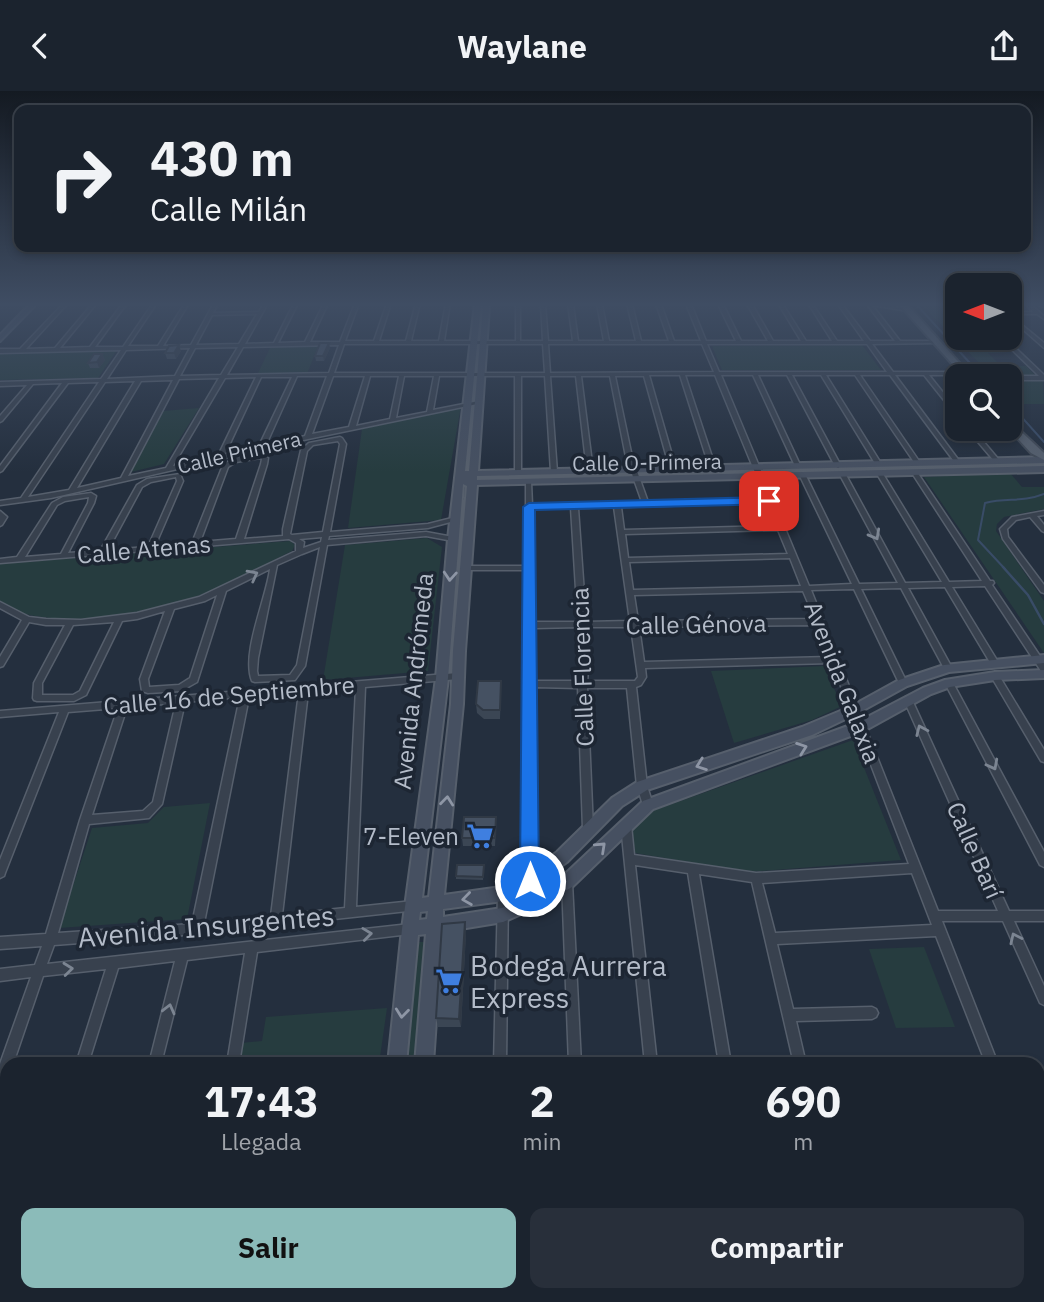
<!DOCTYPE html>
<html lang="es">
<meta charset="utf-8">
<style>
body{margin:0;font-family:"IBM Plex Sans",sans-serif;background:#282f3a;color:#f1f3f6;height:100vh;display:flex;flex-direction:column;font-size:26px;white-space:nowrap}
*{box-sizing:border-box;margin:0}
p{font-size:23px;color:#a0a4aa}
.icon{flex:none;width:38px;height:38px;fill:none;stroke:currentColor;stroke-width:2;stroke-linecap:round;stroke-linejoin:round}
.map{position:relative;flex:1;overflow:hidden}
.side{position:absolute;left:0px;top:966px;width:1045px;height:245px;display:flex;flex-direction:column;background:#1b232e;border-radius:21px 21px 0 0;box-shadow:0 4px 10px #0003,0 0 0 2px #39404a}
.side>*{flex:none}
.banner{position:absolute;left:14px;top:14px;width:1017px;height:147px;border-radius:14px;box-shadow:0 4px 10px #0003,0 0 0 2px #39404a;background:#1b232e;color:#f1f3f6;overflow:hidden}
.needle{width:46px;rotate:270deg}
.fabs{position:absolute;left:945px;top:182px;display:grid;gap:14px}
.fabs a{display:grid;place-items:center;width:77px;height:77px;border-radius:14px;background:#1b232e;box-shadow:0 4px 10px #0003,0 0 0 2px #39404a;font-size:35px}
.pin{position:absolute;display:grid;place-items:center;width:60px;height:60px;color:#fff;margin:-30px;border-radius:14px;box-shadow:0 4px 10px #0006}
.me{position:absolute;width:77px;margin:-38px;rotate:0deg;stroke-linejoin:round;filter:drop-shadow(0 0 5px #0008)}
.turn{display:flex;align-items:center;gap:24px;height:147px;padding:0 21px;font-size:32px}
.turn .icon{width:91px;height:91px;stroke-width:2.5}
.turn b{display:block;font-size:49px;line-height:60px}
.eta{display:flex;justify-content:space-evenly;align-items:center;height:119px;text-align:center}
.eta b{font-size:42px;font-weight:800;line-height:49px}
.button{display:flex;gap:14px;margin-top:auto;padding:14px 21px}
.button a{flex:1;height:80px;border-radius:14px;background:#8bbbb9;color:#111;font-size:28px;font-weight:800;line-height:80px;text-align:center}
.button a+a{background:#282f3a;color:#f1f3f6}
header{display:flex;justify-content:space-between;align-items:center;height:91px;padding:0 21px;background:#1b232e;font-size:32px;font-weight:800}
.map>svg:first-child{display:block}
.green{fill:#263c3f}
.lines{fill:none;stroke-linecap:round;stroke-linejoin:round}
.stream-far1{stroke:#394c67;stroke-width:2}
.stream{stroke:#394c67;stroke-width:2.5}
.street-casing{stroke:#565f6c;stroke-width:3}
.secondary-casing{stroke:#565f6c;stroke-width:4}
.primary-casing{stroke:#414a57;stroke-width:4}
.street{fill:#38414e;fill-rule:evenodd}
.secondary{fill:#465061;fill-rule:evenodd}
.primary{fill:#56606e;fill-rule:evenodd}
.wall{fill:#3b4654}
.shaded-wall{fill:#303945}
.building{fill:#455162;stroke:#303945;stroke-width:2}
.oneway{stroke:#7c8592}
.oneway2{stroke:#8e96a5}
.route{fill:#1a73e8;stroke:#114b97;stroke-width:2}
.labels{text-anchor:middle;dominant-baseline:central;stroke-width:7;stroke-linejoin:round;paint-order:stroke}
.far-street-label{font-size:21px;fill:#b4bcc9;stroke:#1d2633}
.street-label{font-size:24px;fill:#b4bcc9;stroke:#1d2633}
.poi-label{font-size:24px;fill:#b4bcc9;stroke:#1d2633;text-anchor:end}
.near-street-label{font-size:28px;fill:#b4bcc9;stroke:#1d2633}
.near-poi-label{font-size:28px;fill:#b4bcc9;stroke:#1d2633;text-anchor:start}
</style>
<header><svg class="icon" aria-label="back" viewBox="0 0 24 24"><path d="M15 5l-7 7 7 7"/></svg>Waylane<svg class="icon" aria-label="share" viewBox="0 0 24 24"><path d="M12 15V3M7 8l5-5 5 5M5 13v7h14v-7"/></svg></header>
<div class="map">
<svg width="1044" height="1211" viewBox="0 0 1044 1211">
<rect width="100%" height="100%" fill="#242f3e"/>
<g class="green">
<polygon points="920,212 957,212 957,247 996,247 1011,261 988,262 1001,275 1026,275 1035,284 1008,284 987,280"/>
<polygon points="862,254 881,279 722,279 712,255"/>
<polygon points="271,255 318,255 307,283 258,282"/>
<polygon points="117,259 98,287 0,289 0,263"/>
<polygon points="1010,289 1043,289 1044,313 1018,313 1010,304"/>
<polygon points="461,315 441,429 348,437 362,338"/>
<polygon points="199,317 164,373 131,381 163,320"/>
<polygon points="1010,382 1022,396 1044,396 1044,418 1004,426 997,433 996,440 1044,510 1044,562 924,386"/>
<polygon points="427,447 442,456 428,580 323,589 345,454"/>
<path d="M290,450L295,454L292,460C272,469 254,481 234,490C177,518 58,546 0,513V473Z"/>
<polygon points="824,575 842,615 812,629 734,652 711,580"/>
<polygon points="853,649 901,769 749,781 635,762 631,736 655,719"/>
<polygon points="210,712 187,828 59,837 92,737 148,732 164,716"/>
<polygon points="418,851 428,851 418,973 407,973"/>
<polygon points="924,856 955,936 896,937 869,858"/>
<polygon points="387,917 379,973 237,973 240,952 262,950 266,926"/>
<polygon points="1044,1196 1044,1211 875,1211 954,1204 1038,1204 1038,1197"/>
</g>
<g class="lines">
<g class="stream-far1">
<polyline points="915,212 980,283"/>
<polyline points="1010,313 1044,351"/>
<path d="M1005,478L978,449L985,412C1008,406 1021,412 1044,403"/>
</g>
<polyline class="stream" points="1003,476 1028,504 1044,533"/>
<defs>
<g id="street">
<path d="M64,212H68L26,258L55,257L93,212H97L60,257L90,256L123,212H127L95,256H123L153,212H157L128,255H158L185,212H189L163,255L191,254L214,212H218L213,222L259,221L264,212H268L245,253L274,252L294,212H298L278,252L305,251L324,212H328L310,251H340L355,212H359L345,250H374L387,212H391L379,250H406L416,212H420L411,250H439L446,212H450L444,250H516V213H485L483,212H754L752,213L773,250H801L778,212H782L806,250H832L808,212H812L837,250H864L837,212H841L870,250H895L866,212H876L910,218V220H908L872,214L900,250H936L938,251V252L872,253L893,281H966L967,282L964,284H929L957,319V324L955,323L924,284H895L960,371V373H956L890,284H860L921,373L920,374H916L855,284H826L882,374L881,375L876,374L821,284H792L841,375L838,377L835,375L787,284H758L801,376L796,377L753,284H721L809,495L852,493L800,385L803,383L806,385L859,493L898,492L840,384L843,382L846,384L905,492L942,491L877,383L880,381L883,383L949,491L982,490L912,382L917,381L990,490H993L994,492L992,494L1044,571V581L1041,580L985,495L952,496L998,571L994,574L991,573L945,496L908,497L952,577L948,580L945,579L901,497L861,498L907,592L906,594H900L854,498L811,499L938,820H998L904,609L905,607H911L912,609L1009,820H1044V830H1014L1044,895V914L1040,912L1003,830H942L998,973H986L936,845L777,853L793,918L872,916L876,918L878,922L876,926L872,928L796,930L806,973H794L752,791L699,783L731,973H719L688,782L635,774L657,973H645L621,734L622,731L626,730L630,731L631,734L634,764L756,782L909,773L832,572L645,577L646,586L641,594L636,596L647,695L653,714L652,717L648,718L644,717L637,695L627,597H587L593,738L592,741L588,742L584,741L583,738L578,597L535,596L534,790L533,793L529,795L525,793L524,790L526,595L525,593L526,591V479H466L462,477L466,475H526V390H530L531,391L532,414L642,411L626,366L610,285H581L593,380L590,382L587,380L576,285H550L557,381L554,383L551,381L545,285H521V382L518,384L515,382V285H439L433,319L479,310L482,312L308,348L51,407L0,414V410L21,407L99,291L68,292L2,380L0,381V375L62,292L33,293L2,330L0,331V325L27,294L0,295V291L101,288L121,259L0,262V258H20ZM520,213H541L543,250H520ZM545,213H568L573,250H548ZM573,213H597L604,250H578ZM602,213H627L636,250H609ZM632,213H656L669,250H641ZM661,213H686L701,250H674ZM691,213H718L736,250H706ZM723,213H747L768,250H741ZM257,223L239,253L196,254L212,224ZM344,253H543L545,282H334ZM548,253H702L714,281L550,282ZM707,253H867L887,281H719ZM339,254L329,282L227,284L243,256ZM238,256L221,284L180,285L195,257ZM190,257L175,285L107,288L126,259ZM649,284H680L710,378L713,380L716,378L685,284H715L766,408L648,411L632,366L615,285H644L670,378L675,379L676,378ZM297,285H327L305,345L266,354ZM333,285H365L349,336L312,343ZM370,285H399L390,328L356,335ZM404,285H434L427,321L396,327ZM256,286L218,365L173,375L225,287ZM261,286H292L259,355L225,363ZM219,287L166,377L128,385L179,288ZM173,289L121,387L77,397L141,290ZM135,290L69,399L28,406L105,291ZM767,412L777,435L624,439L621,416ZM614,416L630,530L586,531L578,417ZM571,417L578,531H535L532,418ZM778,439L788,463L628,467L625,443ZM790,467L801,495L633,499L629,471ZM803,500L815,528L638,530L634,504ZM817,534L830,566L644,571L639,536ZM579,536L581,570L579,590H535V537ZM587,536H631L638,586L635,590H587L589,570ZM912,782L932,834L775,842L762,792Z"/>
<polygon points="1024,212 1029,212 1044,225 1044,228 1037,223 1010,223 1010,221 1033,221"/>
<polygon points="1034,212 1044,213 1044,216 1034,213"/>
<polygon points="1010,224 1044,252 1044,257 1010,227"/>
<polygon points="1000,247 1005,247 1044,284 1044,289 1010,289 1010,285 1039,285"/>
<polygon points="967,338 973,338 999,369 999,371 995,371"/>
<path d="M340,346L342,347L346,353L330,441L428,433L456,426L459,428L458,429L428,437L329,445L328,449L426,441L453,446L457,448L453,450L426,445L327,454L305,575L295,589L255,591L252,590C241,562 266,509 270,478L226,500L197,591L181,600L148,602L142,600L140,588L165,520L137,528L122,530L86,604L74,610H37L34,609L33,607L34,592L65,534H46L29,531L3,575L0,576V566L22,529L0,517V511L29,526L46,528L81,529L137,522L199,506L296,460V452L289,448L0,472V468L17,466L52,412L63,406L91,402L96,405L94,412L68,462L100,460L137,394L147,388L180,383L183,390L155,455L192,452L223,374C234,366 256,359 268,367L267,373L244,448L283,445V438L301,359L309,352ZM338,350L340,353L323,441L292,444L290,443L307,360L313,354ZM260,367L262,368L261,373L236,448L200,451L228,376L236,371ZM176,386L177,390L148,456L108,459L142,396L151,391ZM89,406L88,412L61,463L25,466L57,414L65,410ZM322,446L321,451L303,457L304,451L299,448ZM320,456L297,574L290,584L258,585L257,580L258,567L277,474L302,463ZM217,504L190,587L179,594L149,596L148,588L174,518L205,510ZM114,531L80,600L73,604H42V592L73,534Z"/>
<polygon points="0,420 7,426 2,434 0,435"/>
<polygon points="1044,420 1044,424 1037,425 1044,434 1044,441 1042,440 1030,426 1016,429 1007,438 1008,446 1044,494 1044,502 1041,501 1003,448 1000,438 1012,426"/>
<path d="M458,582L462,585L458,588L365,596L356,816L413,810L417,811L418,815L417,819L197,843L54,854L47,873L410,833L414,834L416,838L414,842L410,843L257,861L239,973H227L245,862L187,869L161,973H149L175,870L118,877L88,973H76L106,878L43,885L13,973H7V989L5,996L0,997V973L31,886L0,890V878L35,874L42,855L0,858V846L46,843L80,729L118,617L68,621L5,782L4,785L0,787V769L59,621L0,626V620ZM356,597L345,817L282,824L308,601ZM299,601L271,825L204,832L249,606ZM240,606L192,833L58,842L89,733L149,727L162,713L185,611ZM176,612L153,711L143,720L92,724L127,616Z"/>
<polygon points="995,582 998,583 1044,659 1044,671 1041,670 991,585"/>
<polygon points="949,589 953,592 1044,761 1044,776 1040,774 945,592"/>
<polygon points="567,786 571,787 572,791 581,973 569,973 562,791 563,787"/>
<polygon points="503,798 507,799 508,803 506,973 494,973 498,803 499,799"/>
<polygon points="1038,1085 1043,1087 1044,1090 1044,1115 1039,1113 1038,1110"/>
<polygon points="7,1199 7,1204 20,1204 18,1211 2,1211"/>
<polygon points="89,1204 105,1204 104,1211 88,1211"/>
<polygon points="188,1204 204,1204 203,1211 187,1211"/>
<rect x="488" y="1204" width="16" height="7"/>
<polygon points="577,1204 593,1204 594,1211 578,1211"/>
<rect x="667" y="1204" width="16" height="7"/>
<polygon points="840,1204 856,1204 858,1211 842,1211"/>
</g>
<g id="secondary">
<polygon points="31,212 37,212 0,250 0,244"/>
<path d="M475,212H481L465,380H469L483,216L486,214L489,216L478,380L1044,366V372L477,385V389L1044,375V381L477,394L465,560L463,613L444,804L501,796L524,785L557,761L612,707L637,691L802,636L850,616L899,589L944,574L1044,564V572L949,581L907,595L858,622L812,644L647,699L622,715L567,771L534,795L503,810L443,818V826L502,817L527,806L562,786L643,710L856,632L923,597L945,589L995,581L1044,579V587L995,589L950,596L931,603L864,640L653,718L572,796L537,816L503,831L442,841L433,973H415L426,843L418,844L406,973H388L402,838L436,587L448,448ZM463,393L467,395L453,560L451,613L429,806L422,807L448,587ZM428,820L427,828L419,829L420,821Z"/>
<polygon points="1044,1171 1044,1191 1038,1192 1038,1172"/>
<polygon points="364,1204 386,1204 385,1211 363,1211"/>
<rect x="397" y="1204" width="22" height="7"/>
<polygon points="720,1204 820,1204 817,1211 717,1211"/>
</g>
<g id="primary">
<polygon points="898,212 906,212 971,285 963,285"/>
<polygon points="1010,330 1044,362 1044,369 1031,362 1009,338"/>
</g>
</defs>
<use href="#street" class="street-casing"/>
<use href="#secondary" class="secondary-casing"/>
<use href="#primary" class="primary-casing"/>
<use href="#street" class="street"/>
<use href="#secondary" class="secondary"/>
<use href="#primary" class="primary"/>
</g>
<g class="wall">
<polygon points="330,257 324,270 316,270 315,265"/>
<polygon points="181,260 176,268 167,268 165,262"/>
<polygon points="102,263 105,269 99,277 90,277 88,272"/>
<polygon points="501,590 500,628 484,628 477,622 476,613"/>
<polygon points="496,735 495,755 463,755 462,747"/>
<polygon points="484,774 483,789 456,788 456,785"/>
<polygon points="465,831 466,842 461,936 438,936 436,927"/>
</g>
<g class="shaded-wall">
<polygon points="329,252 330,257 324,270 323,265"/>
<polygon points="179,254 181,260 176,268 174,262"/>
<polygon points="102,263 105,269 99,277 97,271"/>
<polygon points="465,831 466,842 461,936 459,928"/>
</g>
<g class="building">
<polygon points="320,252 329,252 323,265 315,265"/>
<polygon points="179,254 174,262 165,262 169,255"/>
<polygon points="94,263 102,263 97,271 88,272"/>
<polygon points="478,590 501,590 500,619 483,619 476,613"/>
<polygon points="464,726 496,726 495,747 462,747"/>
<polygon points="457,774 484,774 483,786 456,785"/>
<polygon points="465,831 459,928 436,927 442,833"/>
</g>
<defs><path id="oneway-chevron" d="M-2-3.5L2.5 0L-2 3.5" fill="none" stroke-width="1.6" stroke-linecap="round" stroke-linejoin="round" transform="scale(1.75)"/></defs>
<g class="oneway">
<use href="#oneway-chevron" transform="translate(875 444) rotate(61)"/>
<use href="#oneway-chevron" transform="translate(253 484) rotate(-28)"/>
<use href="#oneway-chevron" transform="translate(921 639) rotate(-114)"/>
<use href="#oneway-chevron" transform="translate(993 674) rotate(62)"/>
<use href="#oneway-chevron" transform="translate(367 843) rotate(-7)"/>
<use href="#oneway-chevron" transform="translate(1015 847) rotate(-115)"/>
<use href="#oneway-chevron" transform="translate(68 878) rotate(-6)"/>
<use href="#oneway-chevron" transform="translate(169 918) rotate(-76)"/>
</g>
<g class="oneway2">
<use href="#oneway-chevron" transform="translate(450 485) rotate(94)"/>
<use href="#oneway-chevron" transform="translate(802 657) rotate(-20)"/>
<use href="#oneway-chevron" transform="translate(701 674) rotate(160)"/>
<use href="#oneway-chevron" transform="translate(447 710) rotate(-84)"/>
<use href="#oneway-chevron" transform="translate(601 756) rotate(-43)"/>
<use href="#oneway-chevron" transform="translate(467 808) rotate(172)"/>
<use href="#oneway-chevron" transform="translate(402 922) rotate(96)"/>
</g>
<linearGradient id="sky" x2="0" y2="1"><stop stop-color="#141a22"/><stop offset="0.56" stop-color="#3f4d63"/><stop offset="1" stop-color="#3f4d63" stop-opacity="0"/></linearGradient>
<rect width="1044" height="381" fill="url(#sky)"/>
<polygon class="route" points="769,406 773,407 773,413 535,419 539,790 536,796 530,799 523,796 520,790 523,416 529,412"/>
<defs>
<symbol id="supermarket-bare" viewBox="-9 -9 18 18"><path d="M-6-5.5h2.5l.6 2H6L4.5 2H-2.5L-4.4-4H-6ZM-1.5 3.2a1.3 1.3 0 1 0 .1 0ZM3 3.2a1.3 1.3 0 1 0 .1 0Z" fill="#3f7fe0" stroke="#1d2633" stroke-width="2.5" paint-order="stroke"/></symbol>
</defs>
<g fill-rule="evenodd">
<use href="#supermarket-bare" x="461" y="726" width="38" height="38"/>
<use href="#supermarket-bare" x="430" y="871" width="38" height="38"/>
</g>
<g class="labels">
<g class="far-street-label">
<text transform="translate(239 361) rotate(-13)">Calle Primera</text>
<text transform="translate(647 371) rotate(-1)">Calle O-Primera</text>
</g>
<g class="street-label">
<text transform="translate(144 458) rotate(-5)">Calle Atenas</text>
<text transform="translate(696 533) rotate(-1)">Calle Génova</text>
<text transform="translate(582 576) rotate(-92)">Calle Florencia</text>
<text transform="translate(413 590) rotate(-84)">Avenida Andrómeda</text>
<text transform="translate(843 591) rotate(69)">Avenida Galaxia</text>
<text transform="translate(229 604) rotate(-5)">Calle 16 de Septiembre</text>
<text transform="translate(975 759) rotate(66)">Calle Barí</text>
</g>
<g class="poi-label">
<text x="459" y="745">7-Eleven</text>
</g>
<g class="near-street-label">
<text transform="translate(206 835) rotate(-5)">Avenida Insurgentes</text>
</g>
<g class="near-poi-label">
<text x="470" y="874">Bodega Aurrera<tspan x="470" dy="32">Express</tspan></text>
</g>
</g>
</svg>
<div class="fabs">
<a><svg class="needle" viewBox="-14 -14 28 28"><path d="M0-13l5 13h-10z" fill="#e53935"/><path d="M0 13l5-13h-10z" fill="#a0a4aa"/></svg></a>
<a><svg class="icon" aria-label="search" viewBox="0 0 24 24"><circle cx="10" cy="10" r="6"/><path d="M15 15l6 6"/></svg></a>
</div>
<div class="pin" style="left:769px;top:410px;background:#d93025"><svg class="icon" aria-label="arrive" viewBox="0 0 24 24"><path d="M6 21V4h12l-3 4 3 4H6"/></svg></div>
<svg class="me" style="left:530px;top:790px" viewBox="-20 -20 40 40"><circle r="17" fill="#1a73e8" stroke="#fff" stroke-width="3"/><path d="M0-11L8 9 0 5-8 9z" fill="#fff"/></svg>
<div class="banner">
<div class="turn"><svg class="icon" aria-label="right" viewBox="0 0 24 24"><path d="M7 20v-9h11M14 6l5 5-5 5"/></svg><div><b>430 m</b>Calle Milán</div></div>
</div>
<section class="side">
<div class="eta">
<div><b>17:43</b><p>Llegada</p></div>
<div><b>2</b><p>min</p></div>
<div><b>690</b><p>m</p></div>
</div>
<div class="button"><a>Salir</a><a>Compartir</a></div>
</section>
</div>
